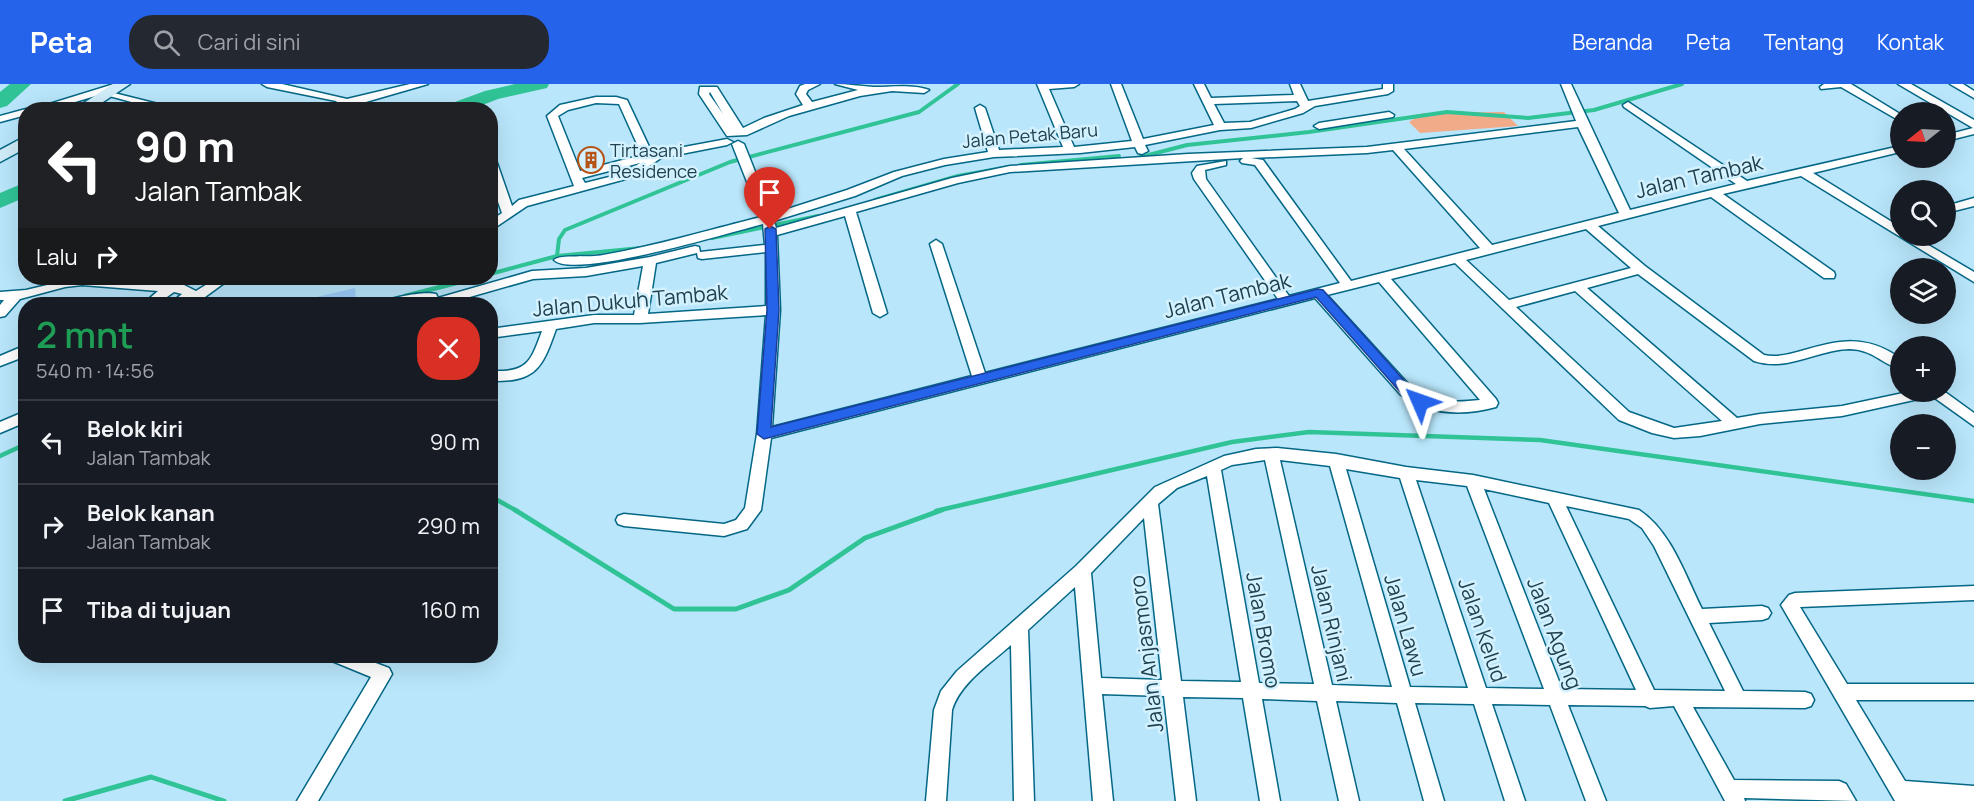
<!DOCTYPE html>
<html lang="id">
<meta charset="utf-8">
<style>
body{margin:0;font-family:Manrope,sans-serif;background:#242831;color:#f1f3f6;height:100vh;display:flex;flex-direction:column;font-size:22px;white-space:nowrap}
*{box-sizing:border-box;margin:0}
p{font-size:20px;color:#9ea1a6}
.icon{flex:none;width:33px;height:33px;fill:none;stroke:currentColor;stroke-width:2;stroke-linecap:round;stroke-linejoin:round}
.map{position:relative;flex:1;overflow:hidden}
.sheet{position:absolute;left:18px;top:213px;width:480px;height:366px;display:flex;flex-direction:column;background:#171b24;border-radius:24px;box-shadow:0 6px 24px #0002}
.sheet>*{flex:none}
.banner{position:absolute;left:18px;top:18px;width:480px;height:183px;border-radius:24px;box-shadow:0 6px 24px #0002;background:#202124;color:#fff;overflow:hidden}
.needle{width:39px;rotate:252deg}
.controls{position:absolute;left:1890px;top:18px;display:grid;gap:12px}
.controls a{display:grid;place-items:center;width:66px;height:66px;border-radius:50%;background:#171b24;box-shadow:0 6px 24px #0002;font-size:30px}
.pin{position:absolute;display:grid;place-items:center;width:51px;height:51px;color:#fff;margin:-62px -26px;border-radius:50% 50% 50% 0;rotate:-45deg;box-shadow:0 0 6px #0007}
.pin .icon{rotate:45deg}
.me{position:absolute;width:66px;margin:-33px;rotate:313deg;stroke-linejoin:round;filter:drop-shadow(0 0 4px #0008)}
.turn{display:flex;align-items:center;gap:21px;height:126px;padding:0 18px;font-size:27px}
.turn .icon{width:78px;height:78px;stroke-width:2.5}
.turn b{display:block;font-size:42px;line-height:51px}
.then{display:flex;align-items:center;height:57px;padding:0 18px;background:#0003;gap:12px;font-size:22px}
.round{display:grid;place-items:center;flex:none;width:63px;height:63px;border-radius:24px;background:#242831}
.headline{display:flex;align-items:center;justify-content:space-between;height:102px;padding:0 18px}
h1{font-size:36px;font-weight:600;line-height:45px;color:#1e9e55}
ul{padding:0;list-style:none}
li{display:flex;align-items:center;gap:18px;height:84px;padding:0 18px;border-top:2px solid #363941}
li div{flex:1}
li b{display:block;font-size:22px}
li em{font-style:normal}
header{display:flex;align-items:center;gap:36px;box-sizing:border-box;height:84px;padding:0 30px;background:#2563eb;color:#fff}
header strong{font-size:28px}
nav{display:flex;gap:33px;margin-inline-start:auto;font-size:21px}
.search{width:420px;height:54px;background:#242831;display:flex;align-items:center;gap:15px;box-sizing:border-box;padding:0 21px;border-radius:24px;color:#9ea1a6;font-size:22px}
.map>svg:first-child{display:block}
.green{fill:#f2ab88}
.lines{fill:none;stroke-linecap:round;stroke-linejoin:round}
.stream-far2{stroke:#30c396;stroke-width:4}
.stream-far1{stroke:#30c396;stroke-width:4.5}
.stream{stroke:#30c396;stroke-width:5}
.river{fill:#30c396;fill-rule:evenodd}
.building{fill:#9ccdfa}
.street-casing{stroke:#046785;stroke-width:3}
.secondary-casing{stroke:#046785;stroke-width:3}
.street{fill:#fff;fill-rule:evenodd}
.secondary{fill:#d0edf9;fill-rule:evenodd}
.route{fill:#2563eb;stroke:#184099;stroke-width:1.5}
.labels{text-anchor:middle;dominant-baseline:central;stroke-width:5;stroke-linejoin:round;paint-order:stroke}
.far-street-label{font-size:18px;fill:#1f414f;stroke:#d3f1fe}
.far-poi-label{font-size:18px;fill:#1f414f;stroke:#d3f1fe;text-anchor:start}
.street-label{font-size:21px;fill:#1f414f;stroke:#d3f1fe}
</style>
<header>
<strong>Peta</strong>
<div class="search"><svg class="icon" aria-label="search" viewBox="0 0 24 24"><circle cx="10" cy="10" r="6"/><path d="M15 15l6 6"/></svg>Cari di sini</div>
<nav><a>Beranda</a><a>Peta</a><a>Tentang</a><a>Kontak</a></nav>
</header>
<div class="map">
<svg width="1974" height="717" viewBox="0 0 1974 717">
<rect width="100%" height="100%" fill="#b9e6fb"/>
<polygon class="green" points="1504,28 1518,42 1420,49 1409,38 1423,29"/>
<g class="lines">
<g class="stream-far2">
<polyline points="1137,74 1187,61 1309,48 1447,28 1528,34 1594,26 1682,0"/>
<polyline points="1021,81 1119,72"/>
<polyline points="875,116 958,92 1009,83"/>
<polyline points="712,154 818,132"/>
<polyline points="557,172 559,155 565,146 730,78 919,28 958,0"/>
<polyline points="490,190 557,172 641,164"/>
</g>
<g class="stream-far1">
<polyline points="405,212 476,194"/>
<polyline points="373,220 394,215"/>
<polyline points="0,372 26,360"/>
<polyline points="490,412 517,427"/>
<polyline points="936,427 1232,358 1309,348 1540,356 1974,417"/>
</g>
<g class="stream">
<polyline points="515,426 674,525 736,525 789,506 865,454 942,426"/>
<polyline points="65,717 151,693 224,717"/>
</g>
<g class="river">
<polygon points="10,0 31,0 7,22 0,24 0,8"/>
<polygon points="515,0 549,0 547,4 498,15 470,26 442,26 444,22 485,7"/>
<polygon points="26,98 26,113 0,124 0,109"/>
</g>
</g>
<polygon class="building" points="355,204 356,216 338,220 305,220 304,216"/>
<g class="lines">
<defs>
<g id="street">
<polygon points="114,0 127,1 110,8 182,26 161,26 102,10 48,26 30,26"/>
<polygon points="262,0 282,0 347,15 410,0 428,0 338,26 321,26 337,18 336,17 267,3"/>
<path d="M805,0H820L808,6L806,10L812,18L858,6L835,0C848,0 860,2 873,3C891,3 914,0 929,6L924,9L892,7L860,12L789,32L747,51L727,52L699,10L700,3H717L743,44L764,34L803,21L796,10L800,2ZM710,8L723,30L709,10Z"/>
<path d="M1037,0H1079L1074,3L1049,5L1074,63L1132,57L1111,0H1121L1143,55L1214,41L1194,0H1204L1211,14L1294,11L1290,0H1300L1308,17L1383,5V0H1393V7L1388,10L1315,22L1303,29L1251,44L1220,46L1145,61L1148,67L1142,70L1138,69L1135,63L1080,69L994,73L945,81L902,92L855,112L774,137L776,144L952,94L1010,82L1188,70L1367,63L1576,37L1561,0H1571L1630,126L1736,100L1624,23L1623,21L1628,18L1747,97L1900,62V68L1813,89L1900,143V152H1913L1974,188V198L1801,92L1723,110L1834,188L1835,191L1834,194H1824L1711,113L1598,142L1645,182L1764,271C1777,274 1789,270 1801,267C1840,256 1865,250 1900,274V285C1882,280 1872,265 1849,265C1816,266 1788,288 1754,277L1638,190L1587,204L1737,334L1760,330L1842,322L1908,308H1945L1974,329V342L1932,312L1842,332L1760,340L1700,352L1674,354L1652,349L1619,336L1455,179L1391,195L1496,315L1498,319L1496,323C1463,332 1428,331 1400,310L1315,214L771,354L761,426L747,445L724,452L624,442L618,440L616,436L618,432L624,430L724,440L736,436L745,424L757,350L766,231L640,239H594L556,245C542,285 536,298 490,297V287C527,288 530,280 542,247L490,254V245L594,231H634L643,182L586,192L533,195L445,220H426L425,217L409,220H382C389,213 425,207 436,210L438,214L532,187L586,184L650,173L695,162L699,163L700,168L765,161L763,140C731,148 574,196 554,176C559,170 591,174 603,171C656,162 708,146 761,133L732,60L738,57L744,60L772,130L847,106L894,88L944,75L988,68L975,24L980,21L985,24L999,66L1063,63ZM1297,17L1300,22L1295,25L1250,38L1224,39L1214,20ZM1578,43L1619,129L1492,161L1404,65ZM1393,66L1480,164L1351,197L1263,76L1251,74L1367,69ZM1243,74L1240,77L1242,79L1255,81L1340,199L1289,212L1206,95L1205,86L1226,81V77L1197,82L1192,89L1194,95L1278,215L985,289L942,160L936,156L930,160L972,292L772,343L780,226L777,151L845,132L873,229L880,233L887,229L856,128L958,99L1010,88ZM1586,145L1631,184L1509,216L1466,176ZM766,168V222L648,230L656,179L697,169L698,174L702,175ZM1379,198L1480,316C1453,319 1433,319 1410,302L1327,211ZM1575,207L1722,337L1674,344L1629,328L1516,223Z"/>
<polygon points="1824,0 1851,0 1900,30 1900,37 1841,3 1821,5 1820,3"/>
<polygon points="1898,0 1911,0 1974,36 1974,50 1946,57 1946,51 1973,44"/>
<polygon points="1950,0 1963,0 1974,7 1974,14"/>
<path d="M596,13H616L627,16L652,69L727,55L733,58L727,61L661,74L633,93L527,122L490,147V137L502,129L490,95V73L496,76L512,122L519,116L574,102L547,32L560,21ZM596,19L619,20L642,71L580,87L558,32L568,26ZM640,79L625,89L585,99L582,94Z"/>
<polygon points="26,25 29,26 26,26 26,31 0,38 0,32"/>
<polygon points="1389,28 1394,31 1393,33 1319,45 1314,42 1319,39"/>
<polygon points="1974,114 1974,122 1946,129 1946,122"/>
<polygon points="77,194 184,201 196,207 217,194 231,194 205,213 212,220 198,220 191,216 184,220 170,220 182,210 174,208 157,220 143,220 158,207 82,201 65,203 20,215 5,232 0,233 0,221 4,216 0,216 0,208 26,206"/>
<polygon points="26,261 26,272 0,282 0,272"/>
<polygon points="26,327 26,338 0,349 0,338"/>
<path d="M1277,364L1336,370L1406,383L1473,391L1639,426C1671,447 1685,491 1702,525L1762,522L1768,524L1771,529L1768,534L1762,536L1709,539L1743,607L1805,608L1811,610L1814,616L1811,622L1805,624L1693,623L1734,696L1839,697L1846,700L1856,717L1744,714L1745,717H1725L1674,622L1650,624L1645,622L1568,621L1606,717H1586L1550,621L1492,620L1525,717H1505L1474,620L1415,619L1444,717H1424L1397,619L1336,617L1359,717H1339L1317,617L1262,615L1280,717H1260L1243,614L1183,613L1196,717H1176L1164,612L1102,610L1113,717H1093L1075,503L1028,546L1034,717H1014L1011,561C990,580 960,599 952,626L946,717H926L934,626L941,607L957,587L1076,482L1155,403L1224,372L1256,365ZM1265,376L1314,600L1259,599L1221,386L1232,381ZM1280,376L1330,382L1392,603L1332,601ZM1346,385L1400,394L1468,604L1410,603ZM1207,392L1241,598L1181,597L1158,420L1177,404ZM1416,396L1467,402L1544,605L1486,604ZM1484,405L1549,419L1636,606L1562,605ZM1566,422L1629,435L1642,444L1654,462L1725,607L1654,606ZM1144,434L1162,596L1101,594L1091,489Z"/>
<polygon points="1974,502 1974,516 1800,523 1847,600 1974,600 1974,616 1856,616 1905,697 1974,702 1974,717 1895,717 1781,521 1789,511 1795,509"/>
<polygon points="329,572 357,572 389,584 392,590 318,717 297,717 371,593 332,577"/>
</g>
<g id="secondary">
<polygon points="113,0 130,0 91,26 73,26"/>
<polygon points="26,52 26,64 0,78 0,66"/>
</g>
</defs>
<use href="#street" class="street-casing"/>
<use href="#secondary" class="secondary-casing"/>
<use href="#street" class="street"/>
<use href="#secondary" class="secondary"/>
</g>
<polygon class="route" points="770,142 776,145 779,226 771,343 1318,205 1323,206 1410,303 1427,318 1425,321 1415,321 1401,309 1316,213 764,355 757,350 767,226 765,145"/>
<defs>
<symbol id="building-ring" viewBox="-11 -11 22 22"><circle r="9.5" fill="#d3f1fe" stroke="#b65417" stroke-width="1.5"/><path d="M-4-6H4V6H1V3H-1V6H-4ZM-2.5-4.3h1.7v1.8h-1.7ZM.8-4.3h1.7v1.8H.8ZM-2.5-1h1.7V.8h-1.7ZM.8-1h1.7V.8H.8Z" fill="#b65417"/></symbol>
</defs>
<g fill-rule="evenodd">
<use href="#building-ring" x="576" y="61" width="30" height="30"/>
</g>
<g class="labels">
<g class="far-street-label">
<text transform="translate(1030 51) rotate(-5)">Jalan Petak Baru</text>
</g>
<g class="far-poi-label">
<text x="610" y="66">Tirtasani<tspan x="610" dy="21">Residence</tspan></text>
</g>
<g class="street-label">
<text transform="translate(1699 92) rotate(-13)">Jalan Tambak</text>
<text transform="translate(1227 211) rotate(-14)">Jalan Tambak</text>
<text transform="translate(630 216) rotate(-5)">Jalan Dukuh Tambak</text>
<text transform="translate(1332 539) rotate(77)">Jalan Rinjani</text>
<text transform="translate(1406 541) rotate(74)">Jalan Lawu</text>
<text transform="translate(1264 546) rotate(80)">Jalan Bromo</text>
<text transform="translate(1483 546) rotate(71)">Jalan Kelud</text>
<text transform="translate(1555 549) rotate(69)">Jalan Agung</text>
<text transform="translate(1146 570) rotate(-97)">Jalan Anjasmoro</text>
</g>
</g>
</svg>
<div class="controls">
<a><svg class="needle" viewBox="-14 -14 28 28"><path d="M0-13l5 13h-10z" fill="#e53935"/><path d="M0 13l5-13h-10z" fill="#9ea1a6"/></svg></a>
<a><svg class="icon" aria-label="search" viewBox="0 0 24 24"><circle cx="10" cy="10" r="6"/><path d="M15 15l6 6"/></svg></a>
<a><svg class="icon" aria-label="layers" viewBox="0 0 24 24"><path d="M12 4l9 5-9 5-9-5zM3 14l9 5 9-5"/></svg></a>
<a>+</a>
<a>−</a>
</div>
<div class="pin" style="left:770px;top:145px;background:#d93025"><svg class="icon" aria-label="arrive" viewBox="0 0 24 24"><path d="M6 21V4h12l-3 4 3 4H6"/></svg></div>
<svg class="me" style="left:1420px;top:318px" viewBox="-20 -20 40 40"><path d="M0-17L14 15 0 8-14 15z" fill="#2563eb" stroke="#fff" stroke-width="4"/></svg>
<div class="banner">
<div class="turn"><svg class="icon" aria-label="left" viewBox="0 0 24 24"><path d="M17 20v-9H6M10 6l-5 5 5 5"/></svg><div><b>90 m</b>Jalan Tambak</div></div>
<div class="then">Lalu<svg class="icon" aria-label="right" viewBox="0 0 24 24"><path d="M7 20v-9h11M14 6l5 5-5 5"/></svg></div>
</div>
<section class="sheet">
<div class="headline"><div><h1>2 mnt</h1><p>540 m · 14:56</p></div><a class="round" style="background:#d93025;color:#fff"><svg class="icon" aria-label="close" viewBox="0 0 24 24"><path d="M6 6l12 12M18 6L6 18"/></svg></a></div>
<ul>
<li><svg class="icon" aria-label="left" viewBox="0 0 24 24"><path d="M17 20v-9H6M10 6l-5 5 5 5"/></svg><div><b>Belok kiri</b><p>Jalan Tambak</p></div><em>90 m</em></li>
<li><svg class="icon" aria-label="right" viewBox="0 0 24 24"><path d="M7 20v-9h11M14 6l5 5-5 5"/></svg><div><b>Belok kanan</b><p>Jalan Tambak</p></div><em>290 m</em></li>
<li><svg class="icon" aria-label="arrive" viewBox="0 0 24 24"><path d="M6 21V4h12l-3 4 3 4H6"/></svg><div><b>Tiba di tujuan</b></div><em>160 m</em></li>
</ul>
</section>
</div>
